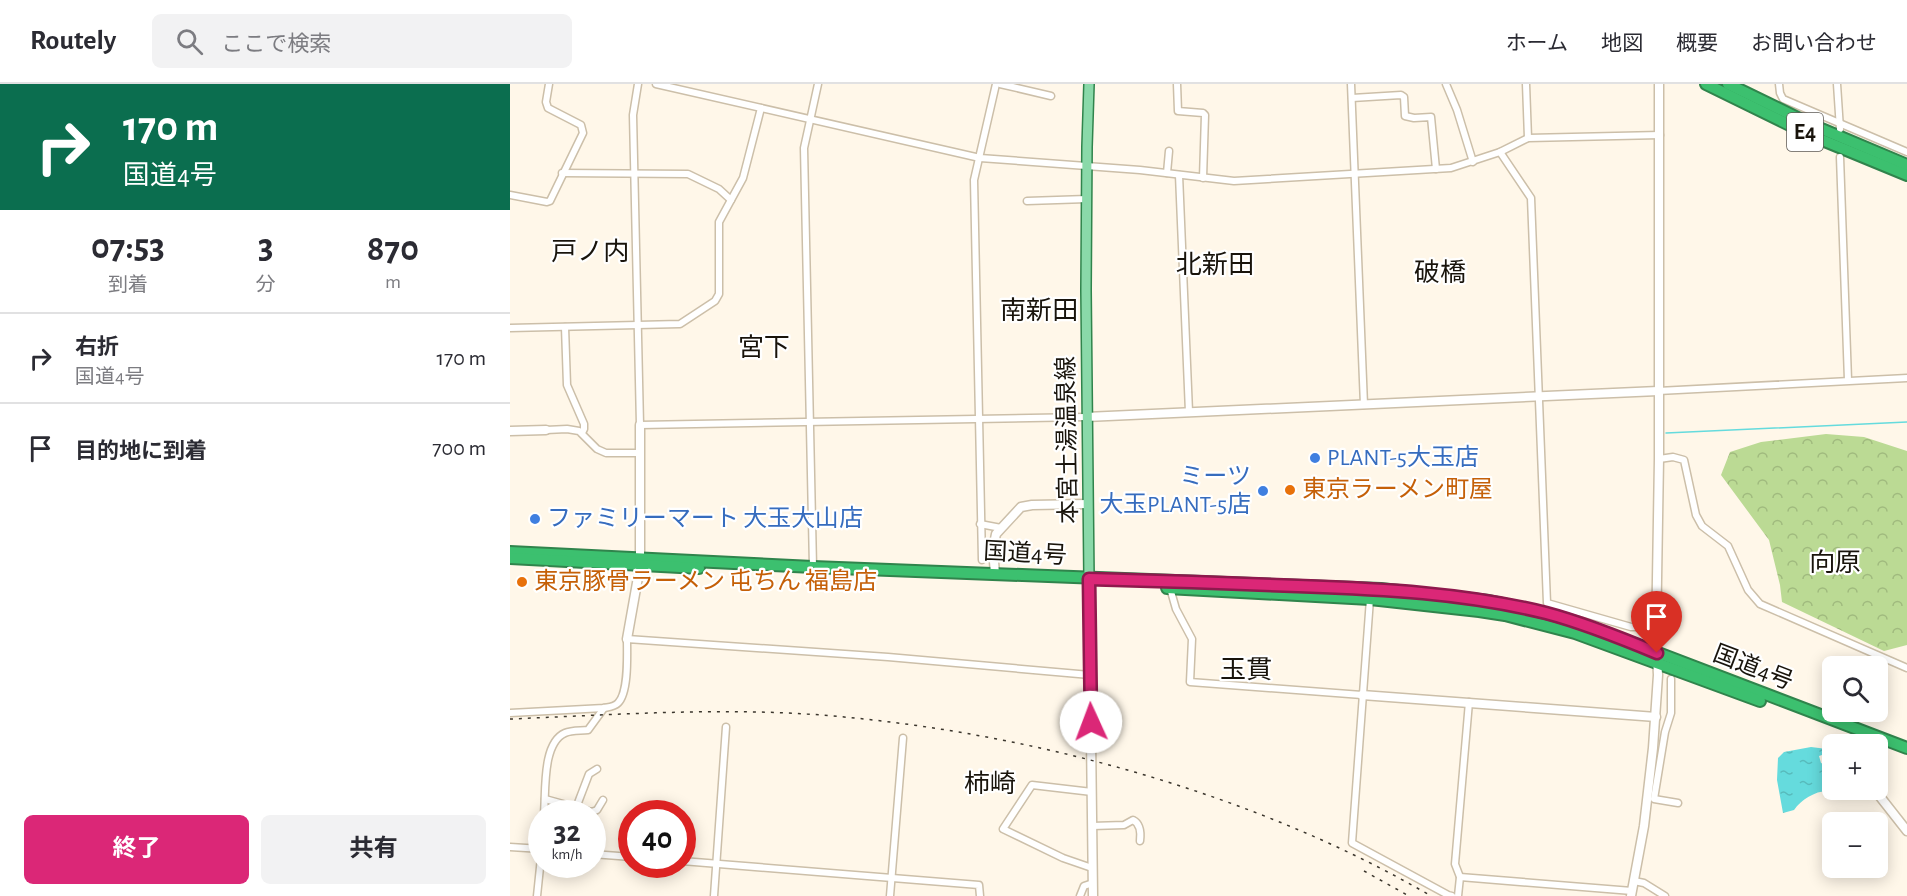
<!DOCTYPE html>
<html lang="ja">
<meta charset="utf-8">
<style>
body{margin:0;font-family:"Alegreya Sans","Noto Sans JP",sans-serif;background:#f2f2f3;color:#2b2b33;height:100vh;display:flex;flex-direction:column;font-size:22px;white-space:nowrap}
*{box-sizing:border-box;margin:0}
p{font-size:20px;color:#7c7c81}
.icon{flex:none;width:33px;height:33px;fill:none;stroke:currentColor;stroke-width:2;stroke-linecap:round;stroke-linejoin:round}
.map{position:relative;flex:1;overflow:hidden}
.drawer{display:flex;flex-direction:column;background:#fff;width:510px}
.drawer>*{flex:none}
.banner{background:#0b6e4f;color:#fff;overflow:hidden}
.controls{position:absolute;left:1312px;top:572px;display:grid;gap:12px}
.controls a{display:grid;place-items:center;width:66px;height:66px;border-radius:9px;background:#fff;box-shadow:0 3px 15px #0003;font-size:30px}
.speed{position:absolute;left:18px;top:716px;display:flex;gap:12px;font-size:30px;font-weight:700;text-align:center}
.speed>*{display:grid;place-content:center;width:78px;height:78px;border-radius:50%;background:#fff;box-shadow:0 3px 15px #0003;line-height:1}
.speed small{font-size:15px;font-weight:400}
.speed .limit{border:9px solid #d22;background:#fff;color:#111}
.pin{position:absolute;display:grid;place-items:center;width:51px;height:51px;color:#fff;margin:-62px -26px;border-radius:50% 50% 50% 0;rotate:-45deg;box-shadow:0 0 6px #0007}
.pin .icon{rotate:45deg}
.me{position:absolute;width:66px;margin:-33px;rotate:358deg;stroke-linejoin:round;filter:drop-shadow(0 0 4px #0008)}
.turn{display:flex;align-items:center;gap:21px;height:126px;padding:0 24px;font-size:27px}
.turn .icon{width:78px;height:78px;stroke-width:2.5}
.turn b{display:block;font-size:42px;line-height:51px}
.eta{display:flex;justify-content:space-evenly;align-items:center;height:102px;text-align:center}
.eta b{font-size:36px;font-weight:700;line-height:42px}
.primary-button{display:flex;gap:12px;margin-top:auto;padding:12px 24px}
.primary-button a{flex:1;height:69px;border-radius:9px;background:#db2777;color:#fff;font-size:24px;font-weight:700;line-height:69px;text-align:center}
.primary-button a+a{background:#f2f2f3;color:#2b2b33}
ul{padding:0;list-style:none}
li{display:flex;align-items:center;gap:18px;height:90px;padding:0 24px;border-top:2px solid #e1e1e2}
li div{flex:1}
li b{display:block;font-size:22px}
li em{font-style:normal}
header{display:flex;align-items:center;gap:36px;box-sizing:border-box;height:84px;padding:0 30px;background:#fff;border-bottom:2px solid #e1e1e2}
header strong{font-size:28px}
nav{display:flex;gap:33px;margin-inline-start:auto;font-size:21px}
.search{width:420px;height:54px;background:#f2f2f3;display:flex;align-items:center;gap:15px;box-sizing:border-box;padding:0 21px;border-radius:9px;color:#7c7c81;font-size:22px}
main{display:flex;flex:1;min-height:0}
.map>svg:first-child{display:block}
.forest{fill:url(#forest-crowns)}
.water{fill:url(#water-ripples)}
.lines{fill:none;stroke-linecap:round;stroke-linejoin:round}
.stream{stroke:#65dbdd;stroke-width:1.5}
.street-casing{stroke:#ccbfa9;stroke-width:9}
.secondary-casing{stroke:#ccbfa9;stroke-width:11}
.primary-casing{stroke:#30844c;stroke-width:12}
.highway-casing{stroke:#30844c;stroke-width:14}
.street{stroke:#fff;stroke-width:6}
.secondary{stroke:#fff;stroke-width:8}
.primary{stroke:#8ad9a9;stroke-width:9}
.highway{stroke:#3cc06f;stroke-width:10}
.rail{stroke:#3b362d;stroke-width:1.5;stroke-dasharray:3 6;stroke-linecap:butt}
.route-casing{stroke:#8e194d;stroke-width:15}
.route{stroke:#db2777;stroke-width:10}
.shop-dot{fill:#3f7fe0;stroke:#fff;stroke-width:2}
.food-dot{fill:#e8710a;stroke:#fff;stroke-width:2}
.labels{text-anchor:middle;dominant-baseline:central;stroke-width:4.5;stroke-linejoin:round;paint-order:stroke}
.shield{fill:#fff;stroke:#5e5a55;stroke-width:1.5}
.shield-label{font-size:22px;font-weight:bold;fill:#19140c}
.street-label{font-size:24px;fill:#19140c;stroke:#fff}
.shop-label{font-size:24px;fill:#366cbe;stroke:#fff;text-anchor:start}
.food-label{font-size:24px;fill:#c56008;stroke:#fff;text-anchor:start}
.neighbourhood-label{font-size:26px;fill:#19140c;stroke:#fff}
</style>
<header>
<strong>Routely</strong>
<div class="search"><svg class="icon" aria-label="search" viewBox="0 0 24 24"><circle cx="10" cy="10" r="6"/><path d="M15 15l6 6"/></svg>ここで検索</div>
<nav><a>ホーム</a><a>地図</a><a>概要</a><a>お問い合わせ</a></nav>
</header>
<main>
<section class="drawer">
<div class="banner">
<div class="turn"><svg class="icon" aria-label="right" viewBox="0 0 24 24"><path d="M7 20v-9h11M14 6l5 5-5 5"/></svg><div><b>170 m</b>国道4号</div></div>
</div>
<div class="eta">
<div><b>07:53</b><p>到着</p></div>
<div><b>3</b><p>分</p></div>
<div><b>870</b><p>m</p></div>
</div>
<ul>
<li><svg class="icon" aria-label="right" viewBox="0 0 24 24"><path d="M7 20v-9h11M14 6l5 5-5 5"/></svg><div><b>右折</b><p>国道4号</p></div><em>170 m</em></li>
<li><svg class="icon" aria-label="arrive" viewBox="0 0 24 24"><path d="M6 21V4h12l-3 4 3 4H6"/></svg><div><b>目的地に到着</b></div><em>700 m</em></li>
</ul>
<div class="primary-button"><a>終了</a><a>共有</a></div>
</section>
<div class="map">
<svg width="1397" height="812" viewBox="0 0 1397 812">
<defs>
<pattern id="forest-crowns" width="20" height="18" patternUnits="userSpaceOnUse" patternTransform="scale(1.5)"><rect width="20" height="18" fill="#bbda94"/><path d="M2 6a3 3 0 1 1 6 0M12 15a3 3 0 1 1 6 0" fill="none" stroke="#a0ba7e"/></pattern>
<pattern id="water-ripples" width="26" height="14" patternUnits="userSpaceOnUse" patternTransform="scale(1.5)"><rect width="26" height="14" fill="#65dbdd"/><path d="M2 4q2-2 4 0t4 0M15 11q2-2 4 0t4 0" fill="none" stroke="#57bbbc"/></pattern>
</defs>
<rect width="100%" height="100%" fill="#fff7e9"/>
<polygon class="forest" points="1316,350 1354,353 1397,367 1397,561 1374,567 1272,518 1270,501 1259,456 1211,391 1220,368 1251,358"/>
<path class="water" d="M1301,663L1317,665L1318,669L1309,672L1311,679L1323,684V705H1340C1331,710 1326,706 1317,707C1305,707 1291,716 1284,726L1273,729L1267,696L1268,674L1274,668Z"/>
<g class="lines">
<polyline class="stream" points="1156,349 1397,338"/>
<defs>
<g id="street">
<polyline points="128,0 123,31 130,341 576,333"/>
<polyline points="146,0 470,74 630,86 724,97 941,84 990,68 1018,54 1150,51"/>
<polyline points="490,0 541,12"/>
<polyline points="667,0 668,27 693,29 695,31 693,94"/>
<polyline points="841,0 854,321"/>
<polyline points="936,0 947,26 963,78"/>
<polyline points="1016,0 1018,54"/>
<polyline points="1269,0 1270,9 1273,15 1397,68"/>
<polyline points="1327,0 1330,45"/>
<polyline points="842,14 891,11 894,13 895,32 904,34 921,33 926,85"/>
<polyline points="990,68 1021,114 1037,519 1121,543 1147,543"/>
<polyline points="1330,73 1338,296"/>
<polyline points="52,89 178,90 209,105 221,116"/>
<polyline points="657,89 659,67"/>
<polyline points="669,91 679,328"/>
<polyline points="0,111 37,118 40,117 73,49 71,41 38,24 36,18 39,0"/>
<polyline points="517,117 577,115"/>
<polyline points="55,243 57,301 74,340 74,345 72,349"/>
<polyline points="0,244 170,240 205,217 209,210 209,138 233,94 251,24"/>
<polyline points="1148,307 1397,294"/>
<polyline points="36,346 57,345 69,347 87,365 96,369 130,369"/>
<polyline points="1149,375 1163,373 1174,376 1186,431 1192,442 1218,462 1238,506 1250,520 1397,584"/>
<polyline points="470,440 491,444"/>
<polyline points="472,476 464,96 486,0"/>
<polyline points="303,483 294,64 308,0"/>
<polyline points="660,504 666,525 682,555 680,598 852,611"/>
<polyline points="860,515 842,759 938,811 942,812"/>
<polyline points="1161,595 1161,629 1155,648 1144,715 1168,719"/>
<path d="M0,629L94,624C99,623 104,623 108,619C119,608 117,570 117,555L378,573L580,591"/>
<polyline points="582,708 522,701 493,745 553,774 582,784"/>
<polyline points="35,715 82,728 87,726 93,716"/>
<polyline points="66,724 79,690 87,685"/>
<path d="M34,729C36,707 32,659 55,649C62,646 71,647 78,646L94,624"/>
<path d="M582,742L614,741L623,736C631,740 631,749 630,757"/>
<polyline points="0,763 32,765"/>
<polyline points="82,770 122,773"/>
<polyline points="172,777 469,801 470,812"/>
<polyline points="950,793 1122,807"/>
<polyline points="1124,797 1134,799 1155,812"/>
<polyline points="27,812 32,764"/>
<polyline points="204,812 216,643"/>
<polyline points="380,812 393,654"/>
<polyline points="570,812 574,802 583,799"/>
<polyline points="948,812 950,793 945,780 959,618"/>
</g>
<g id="secondary">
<polyline points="576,333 1148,307"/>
<polyline points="0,347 36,346"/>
<polyline points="485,490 483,465 486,450 511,423 522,421 578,420"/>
<polyline points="579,495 583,812"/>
<polyline points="117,555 130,482 130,341"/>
<polyline points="852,611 1146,633"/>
<polyline points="1360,660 1361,657"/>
<polyline points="1364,705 1397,747"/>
<polyline points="1121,812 1134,742 1143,664 1148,591 1146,555 1149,375 1149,0"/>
</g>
<polyline id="primary" points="579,495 576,206 577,63 579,0"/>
<g id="highway">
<polyline points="1196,0 1300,51 1397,91"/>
<polyline points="1218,0 1302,41 1397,81"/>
<polyline points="0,468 303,483 871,505 979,517 1039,530 1080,543 1397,664"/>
<polyline points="0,474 189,484"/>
<polyline points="657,504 860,515 969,527 995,531 1065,549 1250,617"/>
</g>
</defs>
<use href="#street" class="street-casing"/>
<use href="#secondary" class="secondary-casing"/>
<use href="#primary" class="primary-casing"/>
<use href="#highway" class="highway-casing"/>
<use href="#street" class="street"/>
<use href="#secondary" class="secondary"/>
<use href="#primary" class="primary"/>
<use href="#highway" class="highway"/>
<g class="rail">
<path d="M0,635C97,631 200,624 297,630C505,644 740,706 921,812"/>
<polyline points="854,787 899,812"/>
</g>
</g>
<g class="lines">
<defs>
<path id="route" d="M581,638L579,495C649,497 718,499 788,502C872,505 955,509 1036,529C1074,539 1111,554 1147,569"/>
</defs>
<use href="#route" class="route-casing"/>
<use href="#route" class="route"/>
</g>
<g class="shop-dot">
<circle cx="805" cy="374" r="6"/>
<circle cx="753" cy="407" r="6"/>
<circle cx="25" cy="435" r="6"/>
</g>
<g class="food-dot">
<circle cx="780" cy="406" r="6"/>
<circle cx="12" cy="498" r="6"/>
</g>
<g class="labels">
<rect class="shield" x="1277" y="29" width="36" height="38" rx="4.5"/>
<g class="shield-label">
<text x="1295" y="48">E4</text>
</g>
<g class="street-label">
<text transform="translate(558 356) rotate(-91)">本宮土湯温泉線</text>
<text transform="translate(515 470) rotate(3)">国道4号</text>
<text transform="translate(1243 584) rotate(21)">国道4号</text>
</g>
<g class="shop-label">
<text x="817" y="374">PLANT-5大玉店</text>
<text x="741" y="393" text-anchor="end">ミーツ<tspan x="741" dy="28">大玉PLANT-5店</tspan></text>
<text x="37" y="435">ファミリーマート 大玉大山店</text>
</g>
<g class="food-label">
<text x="792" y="406">東京ラーメン町屋</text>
<text x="24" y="498">東京豚骨ラーメン 屯ちん 福島店</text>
</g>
<g class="neighbourhood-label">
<text x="80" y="168">戸ノ内</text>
<text x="705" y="181">北新田</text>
<text x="930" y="189">破橋</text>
<text x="529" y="227">南新田</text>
<text x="254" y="264">宮下</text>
<text x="1325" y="479">向原</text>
<text x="736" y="586">玉貫</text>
<text x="480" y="700">柿崎</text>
</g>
</g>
</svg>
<div class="controls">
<a><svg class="icon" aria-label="search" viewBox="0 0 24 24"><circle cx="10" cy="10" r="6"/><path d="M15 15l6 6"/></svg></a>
<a>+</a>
<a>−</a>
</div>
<div class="speed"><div>32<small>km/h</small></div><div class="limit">40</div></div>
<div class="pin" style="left:1147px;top:569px;background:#d93025"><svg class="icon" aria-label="arrive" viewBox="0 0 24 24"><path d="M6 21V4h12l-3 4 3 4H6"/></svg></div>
<svg class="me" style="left:581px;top:638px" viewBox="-20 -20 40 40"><circle r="19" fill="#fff"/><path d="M0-13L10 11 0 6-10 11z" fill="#db2777"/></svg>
</div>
</main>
